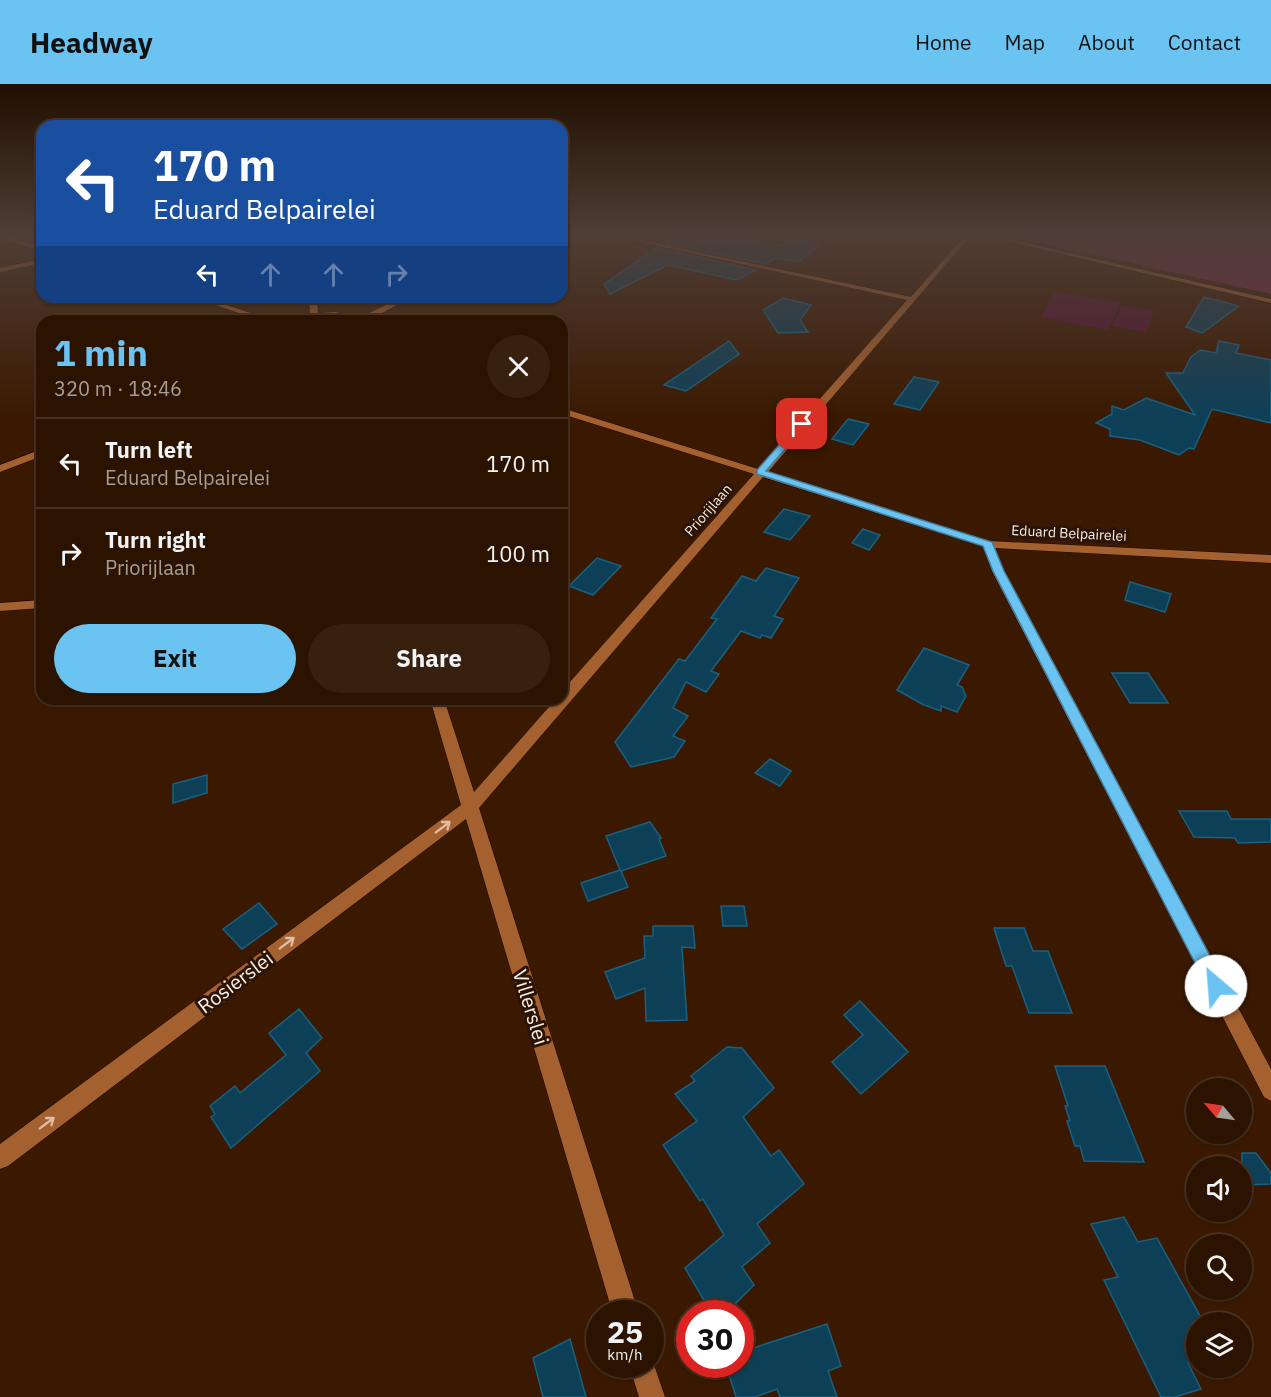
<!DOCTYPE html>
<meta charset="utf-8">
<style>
body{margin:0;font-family:"IBM Plex Sans",sans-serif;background:#38200f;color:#f1f3f6;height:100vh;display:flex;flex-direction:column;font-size:22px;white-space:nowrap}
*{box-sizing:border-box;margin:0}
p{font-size:20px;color:#a69e99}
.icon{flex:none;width:33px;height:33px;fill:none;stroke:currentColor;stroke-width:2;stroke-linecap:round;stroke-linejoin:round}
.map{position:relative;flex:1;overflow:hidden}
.details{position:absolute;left:36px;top:231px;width:532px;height:390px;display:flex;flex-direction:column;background:#2c1300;border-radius:18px;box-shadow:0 2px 4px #0004,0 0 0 2px #483222}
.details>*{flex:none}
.hud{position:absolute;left:36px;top:36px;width:532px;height:183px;border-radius:18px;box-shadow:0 2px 4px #0004,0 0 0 2px #483222;background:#1a4fa0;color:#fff;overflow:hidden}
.needle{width:39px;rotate:299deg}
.fabs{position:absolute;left:1186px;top:994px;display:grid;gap:12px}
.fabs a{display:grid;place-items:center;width:66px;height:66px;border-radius:50%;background:#2c1300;box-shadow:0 2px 4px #0004,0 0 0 2px #483222;font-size:30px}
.speed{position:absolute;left:586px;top:1216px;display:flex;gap:12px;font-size:30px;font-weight:700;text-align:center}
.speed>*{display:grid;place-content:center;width:78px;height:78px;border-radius:50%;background:#2c1300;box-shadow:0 2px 4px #0004,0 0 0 2px #483222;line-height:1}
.speed small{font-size:15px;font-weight:400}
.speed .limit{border:9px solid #d22;background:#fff;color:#111}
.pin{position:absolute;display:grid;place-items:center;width:51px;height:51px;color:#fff;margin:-26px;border-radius:12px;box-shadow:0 3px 9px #0006}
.me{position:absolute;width:66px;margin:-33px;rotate:333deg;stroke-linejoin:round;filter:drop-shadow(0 0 4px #0008)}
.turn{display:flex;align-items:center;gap:21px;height:126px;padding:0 18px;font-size:27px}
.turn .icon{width:78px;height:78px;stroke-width:2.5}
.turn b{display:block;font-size:42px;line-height:51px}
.lanes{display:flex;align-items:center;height:57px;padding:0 18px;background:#0003;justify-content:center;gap:30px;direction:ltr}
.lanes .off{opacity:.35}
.round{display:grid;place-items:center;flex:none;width:63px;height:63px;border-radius:32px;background:#38200f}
.summary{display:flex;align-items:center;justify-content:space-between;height:102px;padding:0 18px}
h1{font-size:36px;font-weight:700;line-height:45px;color:#6bc3f2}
.button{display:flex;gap:12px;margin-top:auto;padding:12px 18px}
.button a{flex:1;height:69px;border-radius:36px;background:#6bc3f2;color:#111;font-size:24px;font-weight:700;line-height:69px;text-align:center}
.button a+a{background:#38200f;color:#f1f3f6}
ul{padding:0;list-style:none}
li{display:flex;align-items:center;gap:18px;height:90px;padding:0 18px;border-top:2px solid #483222}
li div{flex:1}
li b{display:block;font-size:22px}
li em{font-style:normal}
header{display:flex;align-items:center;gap:36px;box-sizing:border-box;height:84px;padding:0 30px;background:#6bc3f2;color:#111}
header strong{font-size:28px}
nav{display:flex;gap:33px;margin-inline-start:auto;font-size:21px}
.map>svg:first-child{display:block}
.green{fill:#531233}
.forest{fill:#78274e}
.building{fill:#0d3f57;stroke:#186183;stroke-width:1.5}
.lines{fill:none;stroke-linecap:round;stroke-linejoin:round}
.minor-casing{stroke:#1b0700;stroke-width:1}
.minor{fill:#a4602f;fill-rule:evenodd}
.oneway{stroke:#debca5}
.route{fill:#6bc3f2;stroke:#467f9d;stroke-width:1.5}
.labels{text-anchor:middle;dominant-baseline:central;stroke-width:6;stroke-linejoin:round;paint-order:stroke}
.far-street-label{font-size:14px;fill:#feeee5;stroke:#2a1406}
.near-street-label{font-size:20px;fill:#feeee5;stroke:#2a1406}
</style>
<header>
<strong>Headway</strong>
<nav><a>Home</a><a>Map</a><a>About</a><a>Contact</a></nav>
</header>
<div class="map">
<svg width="1271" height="1313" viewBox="0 0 1271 1313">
<rect width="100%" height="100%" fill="#3b1900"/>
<g class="green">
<polygon points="1056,208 1120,219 1108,246 1040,233"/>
<polygon points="1122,222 1154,227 1146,248 1112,242"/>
</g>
<polygon class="forest" points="1000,150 1271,150 1271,210"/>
<g class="building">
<polygon points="678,150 718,150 781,162 793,155 821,160 798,178 776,174 766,180 665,159"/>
<polygon points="657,164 756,186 737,196 668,181 610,210 604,200"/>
<polygon points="1204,213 1239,222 1202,249 1186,243"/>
<polygon points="783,214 811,221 800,236 808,248 778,249 763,226"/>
<polygon points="729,257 739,270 686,307 664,301"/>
<polygon points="1219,257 1239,261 1236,269 1271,276 1271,339 1212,325 1194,365 1189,364 1179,371 1140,356 1110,352 1110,345 1096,339 1112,330 1112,322 1124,326 1146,314 1195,331 1166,289 1183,289 1191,273 1200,266 1216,269"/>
<polygon points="914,293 939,298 920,326 894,320"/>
<polygon points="848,335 869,340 853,361 832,355"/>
<polygon points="784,425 810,432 790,456 764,448"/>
<polygon points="863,445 880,451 869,466 852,459"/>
<polygon points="597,474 621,482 593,511 569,502"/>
<polygon points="766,484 799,494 774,532 783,535 771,554 762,551 760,554 741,547 711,587 719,590 706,608 686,598 673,624 688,632 673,652 685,657 674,673 631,683 615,658 679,575 685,577 717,535 711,534 742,492 756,497"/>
<polygon points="1130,498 1171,510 1165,528 1125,516"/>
<polygon points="924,564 969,581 957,601 962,603 966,612 957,628 941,622 941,627 924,621 897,606"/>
<polygon points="1112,589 1148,589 1168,619 1130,619"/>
<polygon points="770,675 791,687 780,702 755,689"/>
<polygon points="207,691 207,709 173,719 173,700"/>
<polygon points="1179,727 1227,727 1231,735 1271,735 1271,758 1238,759 1235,754 1194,753"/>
<polygon points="650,738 661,754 659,755 666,772 621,787 628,803 588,817 581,799 620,786 606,752"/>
<polygon points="259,819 277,840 242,865 223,845"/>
<polygon points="721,822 744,822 747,842 723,842"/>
<polygon points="653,842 693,842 695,864 682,863 687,936 646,937 645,904 616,915 605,888 645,874 644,852 653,852"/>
<polygon points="994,844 1024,844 1033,867 1048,867 1072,929 1029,929 1012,882 1006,882"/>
<polygon points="860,917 908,968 861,1010 832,978 863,951 844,931"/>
<polygon points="299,925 322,954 306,969 320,987 231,1064 211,1033 215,1030 210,1022 235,1002 240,1009 286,971 269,949"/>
<polygon points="727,963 742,964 774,1004 743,1033 771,1072 779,1066 804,1100 757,1140 770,1159 742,1183 754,1201 725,1230 712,1230 685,1184 724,1151 703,1115 700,1117 663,1061 697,1037 675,1010 695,997 691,992"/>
<polygon points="1055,982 1105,982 1144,1078 1084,1077 1080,1062 1075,1062 1067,1037 1070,1037 1065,1022 1068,1022"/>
<polygon points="1242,1069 1256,1069 1271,1089 1271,1100 1242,1101"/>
<polygon points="1124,1133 1138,1158 1157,1154 1204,1239 1197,1239 1197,1277 1188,1279 1201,1305 1175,1313 1161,1313 1104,1196 1118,1193 1091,1140"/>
<polygon points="827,1240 841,1282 828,1287 837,1313 780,1313 777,1305 755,1313 736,1313 726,1281 741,1281 741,1268"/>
<polygon points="570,1255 586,1313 543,1313 533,1274"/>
</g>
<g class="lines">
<defs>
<g id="minor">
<polygon points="0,150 42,163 42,167 0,154"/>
<polygon points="603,150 613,150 911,213 966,150 972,150 768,388 989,457 1271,471 1271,479 995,464 1004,487 1271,985 1271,1017 1264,1013 992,487 983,462 763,393 479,724 639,1230 613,1230 466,735 8,1082 0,1085 0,1060 461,721 430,615 444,615 474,708 556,615 562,615 562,607 754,390 562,330 562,324 758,385 907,216"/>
<polygon points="977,150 987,150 1271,215 1271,219"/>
<polygon points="42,175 42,179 0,188 0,184"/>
<polygon points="191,213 202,213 275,237 263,237"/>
<polygon points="309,213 317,213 318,229 336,228 361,233 402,213 411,213 368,237 326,233 283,237 310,230"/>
<polygon points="42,365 42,372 0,388 0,381"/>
<polygon points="42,516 42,524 0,527 0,519"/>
<polygon points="651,1272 665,1313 639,1313 629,1281 651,1281"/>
</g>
</defs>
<use href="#minor" class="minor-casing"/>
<use href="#minor" class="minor"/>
</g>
<defs><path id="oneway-shaft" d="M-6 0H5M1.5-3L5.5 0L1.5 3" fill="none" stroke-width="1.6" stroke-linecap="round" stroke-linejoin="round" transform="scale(1.5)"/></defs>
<g class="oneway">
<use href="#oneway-shaft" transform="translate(443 743) rotate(-37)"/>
<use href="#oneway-shaft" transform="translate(287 859) rotate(-37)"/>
<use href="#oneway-shaft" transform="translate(47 1039) rotate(-37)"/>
</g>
<linearGradient id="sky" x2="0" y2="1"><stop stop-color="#200e00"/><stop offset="0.45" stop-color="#4f3e37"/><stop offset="1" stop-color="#4f3e37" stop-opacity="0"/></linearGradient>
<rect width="1271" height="334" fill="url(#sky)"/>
<polygon class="route" points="799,338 807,340 766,387 992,458 1004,487 1223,896 1225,902 1223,908 1216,910 1210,908 993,487 983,462 757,390 757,386"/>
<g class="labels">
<g class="far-street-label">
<text transform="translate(708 426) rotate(-49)">Priorijlaan</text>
<text transform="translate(1069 449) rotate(3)">Eduard Belpairelei</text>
</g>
<g class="near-street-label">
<text transform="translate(235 898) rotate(-37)">Rosierslei</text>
<text transform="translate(531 923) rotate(73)">Villerslei</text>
</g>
</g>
</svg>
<div class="fabs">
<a><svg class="needle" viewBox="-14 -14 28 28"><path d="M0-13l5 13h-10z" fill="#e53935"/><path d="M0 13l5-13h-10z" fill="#a69e99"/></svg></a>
<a><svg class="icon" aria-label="sound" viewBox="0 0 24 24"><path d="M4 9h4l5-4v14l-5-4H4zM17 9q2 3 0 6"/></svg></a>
<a><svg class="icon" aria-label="search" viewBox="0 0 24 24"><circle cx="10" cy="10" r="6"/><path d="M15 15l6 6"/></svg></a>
<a><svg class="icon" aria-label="layers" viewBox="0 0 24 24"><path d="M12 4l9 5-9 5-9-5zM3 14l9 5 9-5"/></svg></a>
</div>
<div class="speed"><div>25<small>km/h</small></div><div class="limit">30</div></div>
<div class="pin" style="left:802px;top:340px;background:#d93025"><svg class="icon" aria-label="arrive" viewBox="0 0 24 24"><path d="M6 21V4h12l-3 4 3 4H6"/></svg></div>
<svg class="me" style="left:1216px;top:902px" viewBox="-20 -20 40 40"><circle r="19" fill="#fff"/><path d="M0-13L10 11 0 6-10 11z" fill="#6bc3f2"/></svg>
<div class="hud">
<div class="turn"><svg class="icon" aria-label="left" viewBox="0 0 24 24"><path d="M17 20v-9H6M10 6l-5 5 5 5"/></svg><div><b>170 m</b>Eduard Belpairelei</div></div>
<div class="lanes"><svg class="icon" aria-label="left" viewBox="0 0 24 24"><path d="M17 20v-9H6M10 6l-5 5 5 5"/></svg><svg class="icon off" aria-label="ahead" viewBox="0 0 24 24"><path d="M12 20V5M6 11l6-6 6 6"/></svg><svg class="icon off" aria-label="ahead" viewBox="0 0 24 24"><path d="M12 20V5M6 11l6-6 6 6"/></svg><svg class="icon off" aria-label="right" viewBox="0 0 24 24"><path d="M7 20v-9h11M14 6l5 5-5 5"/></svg></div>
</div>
<section class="details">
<div class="summary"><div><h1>1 min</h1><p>320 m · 18:46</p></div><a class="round"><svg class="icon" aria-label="close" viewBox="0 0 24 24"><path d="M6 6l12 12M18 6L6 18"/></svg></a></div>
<ul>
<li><svg class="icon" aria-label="left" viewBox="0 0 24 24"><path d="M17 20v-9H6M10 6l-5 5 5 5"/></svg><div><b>Turn left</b><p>Eduard Belpairelei</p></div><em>170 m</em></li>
<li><svg class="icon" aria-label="right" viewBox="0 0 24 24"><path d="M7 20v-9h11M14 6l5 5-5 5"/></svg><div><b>Turn right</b><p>Priorijlaan</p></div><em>100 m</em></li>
</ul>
<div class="button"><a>Exit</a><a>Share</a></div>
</section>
</div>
